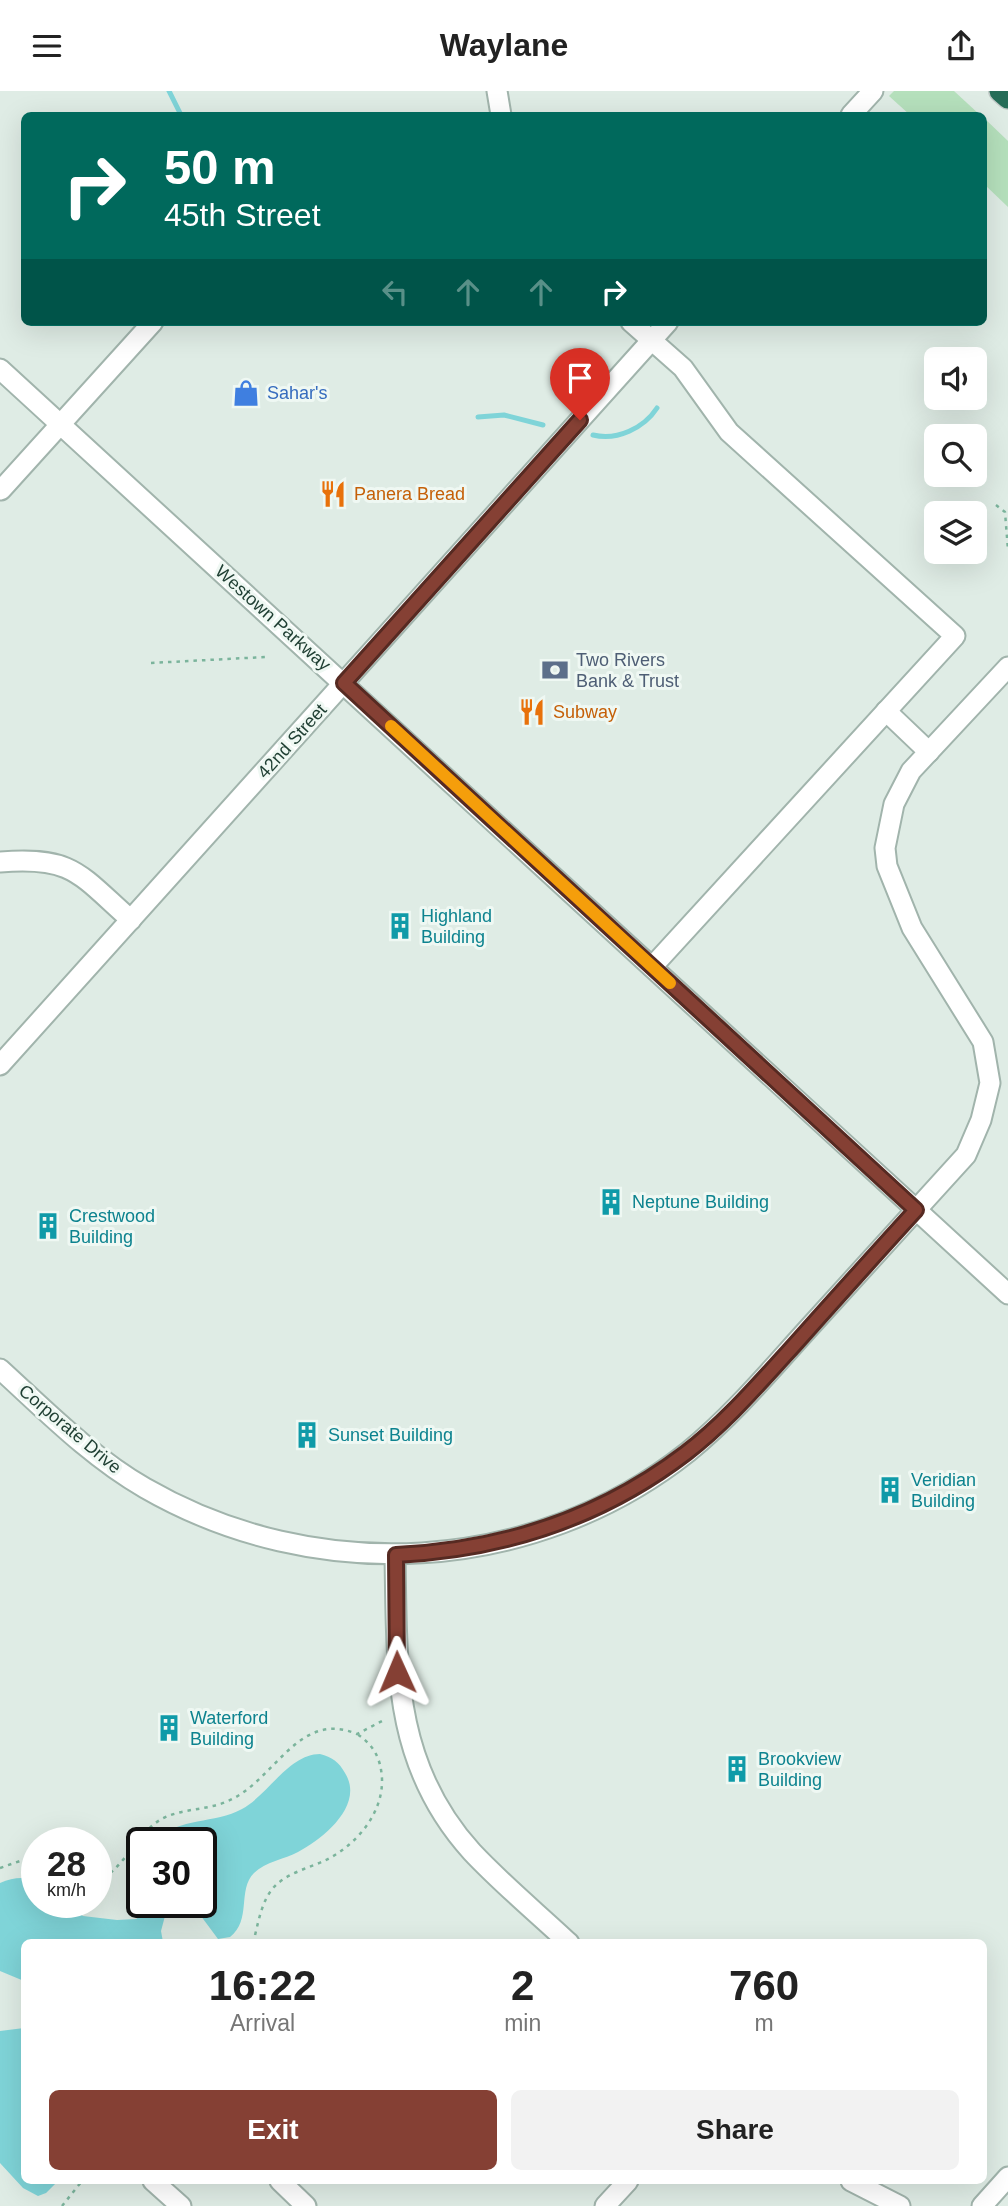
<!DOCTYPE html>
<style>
body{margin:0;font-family:Helvetica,sans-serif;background:#f2f2f2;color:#222;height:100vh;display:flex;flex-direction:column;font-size:26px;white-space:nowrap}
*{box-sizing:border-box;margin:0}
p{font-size:23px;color:#767676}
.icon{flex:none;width:38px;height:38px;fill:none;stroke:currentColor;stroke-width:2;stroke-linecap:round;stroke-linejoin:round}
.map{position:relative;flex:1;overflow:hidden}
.sheet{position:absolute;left:21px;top:1848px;width:966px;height:245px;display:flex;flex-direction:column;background:#fff;border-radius:10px;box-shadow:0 7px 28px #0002}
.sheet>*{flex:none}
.top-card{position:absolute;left:21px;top:21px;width:966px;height:214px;border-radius:10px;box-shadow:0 7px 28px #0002;background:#00695c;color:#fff;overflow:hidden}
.buttons{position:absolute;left:924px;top:256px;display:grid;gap:14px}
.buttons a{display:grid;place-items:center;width:63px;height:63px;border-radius:10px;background:#fff;box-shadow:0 7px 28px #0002;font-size:35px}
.speed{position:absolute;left:21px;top:1736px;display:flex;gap:14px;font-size:35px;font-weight:700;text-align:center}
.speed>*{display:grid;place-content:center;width:91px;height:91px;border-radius:50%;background:#fff;box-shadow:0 7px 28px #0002;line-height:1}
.speed small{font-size:18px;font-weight:400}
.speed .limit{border:4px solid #111;border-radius:10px;background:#fff;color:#111}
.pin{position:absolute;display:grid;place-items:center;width:60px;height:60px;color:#fff;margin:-72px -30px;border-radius:50% 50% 50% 0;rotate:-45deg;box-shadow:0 0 7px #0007}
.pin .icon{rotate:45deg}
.me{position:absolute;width:77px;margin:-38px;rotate:359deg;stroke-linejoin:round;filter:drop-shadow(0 0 5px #0008)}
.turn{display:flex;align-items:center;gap:24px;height:147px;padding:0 28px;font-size:32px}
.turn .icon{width:91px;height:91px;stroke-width:2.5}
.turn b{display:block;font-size:49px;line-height:60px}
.lanes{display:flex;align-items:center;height:66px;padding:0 28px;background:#0003;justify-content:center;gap:35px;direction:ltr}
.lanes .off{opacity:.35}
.eta{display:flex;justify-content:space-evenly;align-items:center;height:119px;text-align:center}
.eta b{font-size:42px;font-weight:700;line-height:49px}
.cta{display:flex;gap:14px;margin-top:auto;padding:14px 28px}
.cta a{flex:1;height:80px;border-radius:10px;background:#854034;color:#fff;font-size:28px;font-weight:700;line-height:80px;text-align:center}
.cta a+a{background:#f2f2f2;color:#222}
header{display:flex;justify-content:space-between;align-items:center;height:91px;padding:0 28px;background:#fff;font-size:32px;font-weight:700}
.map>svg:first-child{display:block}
.green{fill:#b5e0bc}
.water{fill:#7fd4d8}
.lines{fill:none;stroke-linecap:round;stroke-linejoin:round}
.stream{stroke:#7fd4d8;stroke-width:5}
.minor-casing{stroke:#a1b4ac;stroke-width:23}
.highway-casing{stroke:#c0c9c6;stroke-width:24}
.path{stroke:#7bb49c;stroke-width:2.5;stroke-dasharray:3.5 5;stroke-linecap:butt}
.minor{stroke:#fff;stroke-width:19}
.highway{stroke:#266d58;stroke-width:21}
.route-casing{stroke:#562a22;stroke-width:18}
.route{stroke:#854034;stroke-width:12}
.slow{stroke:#f59e0b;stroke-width:12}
.labels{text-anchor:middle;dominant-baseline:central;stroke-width:6;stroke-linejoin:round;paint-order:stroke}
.shop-label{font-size:18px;fill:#366cbe;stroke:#eff8f3;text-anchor:start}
.food-label{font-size:18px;fill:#c56008;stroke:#eff8f3;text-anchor:start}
.street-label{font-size:18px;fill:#1e3e32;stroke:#eff8f3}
.service-label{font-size:18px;fill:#4e5e75;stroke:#eff8f3;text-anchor:start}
.culture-label{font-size:18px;fill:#0d838f;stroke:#eff8f3;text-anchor:start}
</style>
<header><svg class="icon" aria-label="menu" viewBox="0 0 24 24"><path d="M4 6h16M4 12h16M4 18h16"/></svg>Waylane<svg class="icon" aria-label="share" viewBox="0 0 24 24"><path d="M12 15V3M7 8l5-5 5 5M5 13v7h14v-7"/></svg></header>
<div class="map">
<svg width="1008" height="2115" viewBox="0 0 1008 2115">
<rect width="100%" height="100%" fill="#dfece5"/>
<g class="green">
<polygon points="894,0 954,0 980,24 910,24 889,5"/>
<polygon points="984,27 1008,50 1008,116 984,93"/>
</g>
<g class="water">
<path d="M320,1663C332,1666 339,1671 345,1682C365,1714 323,1748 298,1761C285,1768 265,1771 254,1782C237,1799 252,1829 230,1846L218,1848L195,1817L184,1813L165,1825L161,1840L163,1851L24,1852V1890L0,1880V1792C13,1787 23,1785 37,1790V1811H65L83,1825L117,1829L136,1828L161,1811H201V1752H155L156,1749C179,1726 215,1733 242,1718C268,1704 289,1663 320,1663Z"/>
<polygon points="24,1937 24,2090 58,2090 46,2102 38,2105 23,2097 0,2072 0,1940"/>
</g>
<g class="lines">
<g class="stream">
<polyline points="169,0 181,24"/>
<polyline points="478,326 504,324 543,334"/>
<path d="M593,344C617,350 644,337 657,317"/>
</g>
<defs>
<g id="minor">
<polyline points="497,0 501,24"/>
<polyline points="851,24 873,0"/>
<polyline points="631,231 683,277 729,341 955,545 652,876"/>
<polyline points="0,278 1008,1203"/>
<polyline points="1,399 153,231"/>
<polyline points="886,620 929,661"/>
<path d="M0,771C73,765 79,783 131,829"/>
<polyline points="0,974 668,231"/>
<path d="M0,1278C46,1320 91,1366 145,1397C315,1495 533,1484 688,1361C732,1325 769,1281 807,1239C860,1181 913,1122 966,1064L981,1029L990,992L983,951L912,837L887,775L885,757L894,713L911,680L1008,576"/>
<path d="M395,1464C397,1574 392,1673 472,1761C502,1793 537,1822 569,1852"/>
<polyline points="153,2090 181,2115"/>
<polyline points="280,2090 306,2115"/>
<polyline points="851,2090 900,2115"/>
<polyline points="605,2115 628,2090"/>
<polyline points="982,2115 1008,2086"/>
</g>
<polyline id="highway" points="1000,0 1008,7"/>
</defs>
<use href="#minor" class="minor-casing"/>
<use href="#highway" class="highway-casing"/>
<g class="path">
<polyline points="996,414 1005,421 1008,459"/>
<polyline points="151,572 265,566"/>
<polyline points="0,1777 20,1770 37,1772"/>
<path d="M96,1791C121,1780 132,1752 153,1734C174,1716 204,1721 228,1710C275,1690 298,1618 357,1643L386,1628"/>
<path d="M253,1852C258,1834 261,1810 274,1796C287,1782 309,1777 326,1769C356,1754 383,1723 382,1688C381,1668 374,1654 357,1643"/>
<polyline points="62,2115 82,2090"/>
</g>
<use href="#minor" class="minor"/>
<use href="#highway" class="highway"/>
</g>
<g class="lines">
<defs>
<path id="route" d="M397,1581L396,1464C502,1459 601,1427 686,1362C724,1333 756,1296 788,1261C831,1213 873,1166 916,1119L344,592L580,329"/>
</defs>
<use href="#route" class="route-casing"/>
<use href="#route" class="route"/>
<polyline class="slow" points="391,635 670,892"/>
</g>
<defs>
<symbol id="shop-bare" viewBox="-9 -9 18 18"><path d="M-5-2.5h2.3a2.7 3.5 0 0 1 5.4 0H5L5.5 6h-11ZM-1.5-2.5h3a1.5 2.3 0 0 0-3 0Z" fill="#3f7fe0" stroke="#eff8f3" stroke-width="2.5" paint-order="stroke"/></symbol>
<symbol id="restaurant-bare" viewBox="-9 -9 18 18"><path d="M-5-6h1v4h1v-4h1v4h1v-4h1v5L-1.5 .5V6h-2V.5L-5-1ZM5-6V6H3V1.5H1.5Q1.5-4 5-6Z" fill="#e8710a" stroke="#eff8f3" stroke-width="2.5" paint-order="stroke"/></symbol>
<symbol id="bank-bare" viewBox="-9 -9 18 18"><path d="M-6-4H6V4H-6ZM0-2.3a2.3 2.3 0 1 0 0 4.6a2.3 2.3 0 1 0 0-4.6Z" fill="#5c6f8a" stroke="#eff8f3" stroke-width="2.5" paint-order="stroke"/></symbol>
<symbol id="building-bare" viewBox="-9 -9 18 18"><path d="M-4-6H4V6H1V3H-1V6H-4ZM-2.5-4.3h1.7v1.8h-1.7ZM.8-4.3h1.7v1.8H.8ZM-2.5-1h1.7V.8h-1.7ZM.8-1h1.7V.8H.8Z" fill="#0f9aa8" stroke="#eff8f3" stroke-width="2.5" paint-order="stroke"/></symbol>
</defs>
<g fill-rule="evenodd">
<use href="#shop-bare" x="227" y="283" width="38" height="38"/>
<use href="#restaurant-bare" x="314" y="384" width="38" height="38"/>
<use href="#bank-bare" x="536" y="560" width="38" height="38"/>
<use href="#restaurant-bare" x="513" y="602" width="38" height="38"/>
<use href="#building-bare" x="381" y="816" width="38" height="38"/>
<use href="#building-bare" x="592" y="1092" width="38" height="38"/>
<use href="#building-bare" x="29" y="1116" width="38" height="38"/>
<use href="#building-bare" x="288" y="1325" width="38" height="38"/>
<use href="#building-bare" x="871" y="1380" width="38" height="38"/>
<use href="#building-bare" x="150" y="1618" width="38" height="38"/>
<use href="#building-bare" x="718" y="1659" width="38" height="38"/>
</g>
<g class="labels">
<g class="shop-label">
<text x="267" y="302">Sahar's</text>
</g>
<g class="food-label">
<text x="354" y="403">Panera Bread</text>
<text x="553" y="621">Subway</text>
</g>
<g class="street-label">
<text transform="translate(273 527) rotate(42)">Westown Parkway</text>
<text transform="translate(292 650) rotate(-48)">42nd Street</text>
<text transform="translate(70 1338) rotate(40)">Corporate Drive</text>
</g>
<g class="service-label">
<text x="576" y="569">Two Rivers<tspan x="576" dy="21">Bank &amp; Trust</tspan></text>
</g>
<g class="culture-label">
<text x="421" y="825">Highland<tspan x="421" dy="21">Building</tspan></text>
<text x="632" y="1111">Neptune Building</text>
<text x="69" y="1125">Crestwood<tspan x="69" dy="21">Building</tspan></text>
<text x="328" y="1344">Sunset Building</text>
<text x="911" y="1389">Veridian<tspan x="911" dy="21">Building</tspan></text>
<text x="190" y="1627">Waterford<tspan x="190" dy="21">Building</tspan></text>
<text x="758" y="1668">Brookview<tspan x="758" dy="21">Building</tspan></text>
</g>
</g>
</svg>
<div class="buttons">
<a><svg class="icon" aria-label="sound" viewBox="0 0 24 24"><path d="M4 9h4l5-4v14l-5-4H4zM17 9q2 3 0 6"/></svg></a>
<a><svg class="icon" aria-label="search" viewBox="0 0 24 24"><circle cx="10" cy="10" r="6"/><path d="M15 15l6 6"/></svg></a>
<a><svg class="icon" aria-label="layers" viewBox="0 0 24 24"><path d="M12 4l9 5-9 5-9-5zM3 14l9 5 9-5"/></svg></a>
</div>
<div class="speed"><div>28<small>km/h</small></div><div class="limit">30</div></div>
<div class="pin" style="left:580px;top:329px;background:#d93025"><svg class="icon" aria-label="arrive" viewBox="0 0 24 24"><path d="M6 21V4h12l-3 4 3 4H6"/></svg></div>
<svg class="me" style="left:397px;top:1581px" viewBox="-20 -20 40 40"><path d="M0-17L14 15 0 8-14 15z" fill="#854034" stroke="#fff" stroke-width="4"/></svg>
<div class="top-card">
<div class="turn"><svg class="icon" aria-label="right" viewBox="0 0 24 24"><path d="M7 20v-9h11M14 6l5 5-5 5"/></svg><div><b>50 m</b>45th Street</div></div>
<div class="lanes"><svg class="icon off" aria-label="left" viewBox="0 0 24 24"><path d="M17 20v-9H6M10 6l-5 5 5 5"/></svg><svg class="icon off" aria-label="ahead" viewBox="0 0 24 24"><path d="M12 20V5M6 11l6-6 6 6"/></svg><svg class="icon off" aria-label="ahead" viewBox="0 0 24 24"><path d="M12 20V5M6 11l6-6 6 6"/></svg><svg class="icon" aria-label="right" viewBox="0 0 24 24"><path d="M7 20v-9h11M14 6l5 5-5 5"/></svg></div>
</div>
<section class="sheet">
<div class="eta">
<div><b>16:22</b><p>Arrival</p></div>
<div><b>2</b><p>min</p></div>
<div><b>760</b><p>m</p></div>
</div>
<div class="cta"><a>Exit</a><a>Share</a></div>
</section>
</div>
